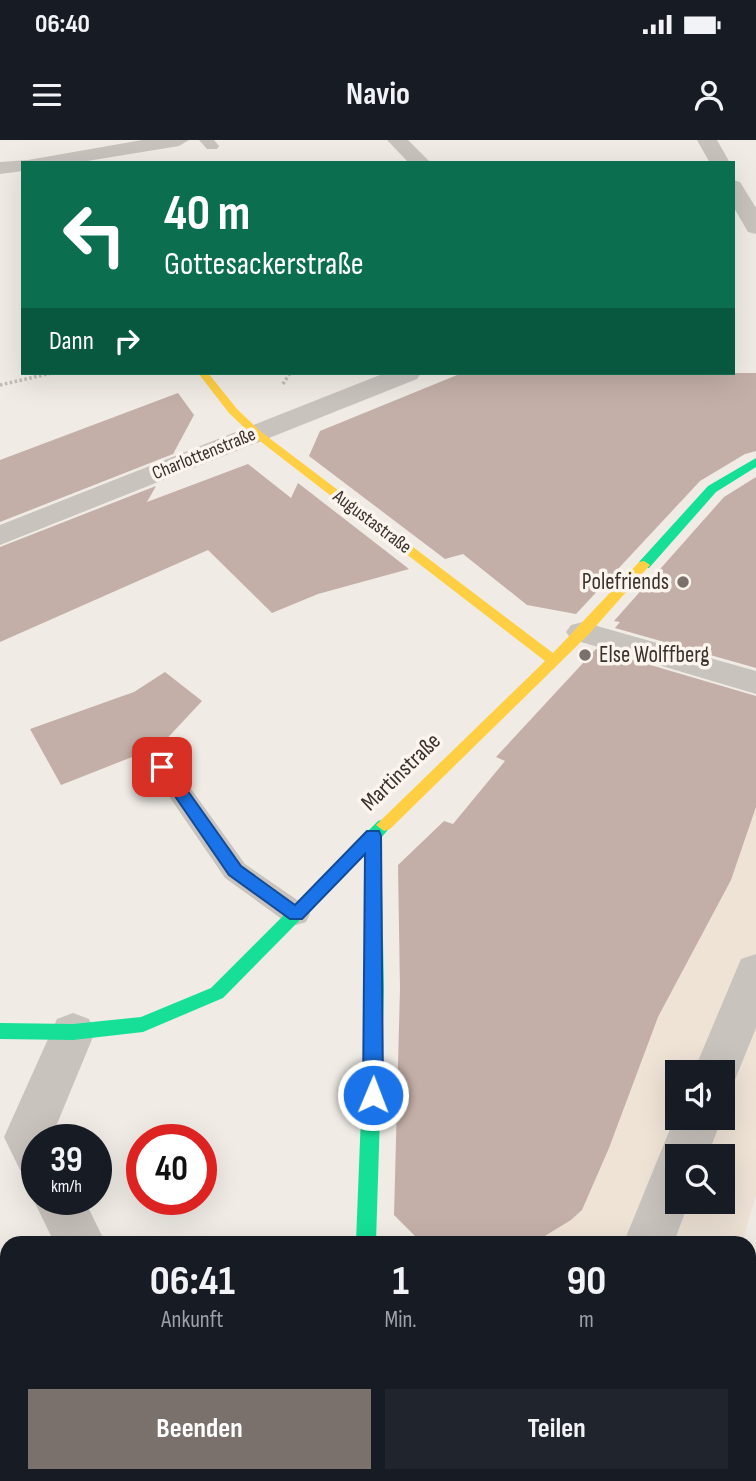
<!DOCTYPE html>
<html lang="de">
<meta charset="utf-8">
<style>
body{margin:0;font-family:"Sofia Sans Condensed",sans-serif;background:#20242c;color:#f1f3f6;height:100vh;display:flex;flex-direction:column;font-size:26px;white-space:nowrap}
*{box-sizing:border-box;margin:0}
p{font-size:23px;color:#9ea1a6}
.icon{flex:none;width:38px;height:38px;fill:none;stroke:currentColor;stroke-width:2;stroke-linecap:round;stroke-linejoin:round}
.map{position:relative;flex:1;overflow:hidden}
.drawer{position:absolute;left:0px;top:1096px;width:756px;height:247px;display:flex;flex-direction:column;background:#171b24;border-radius:21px 21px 0 0;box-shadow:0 7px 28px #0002}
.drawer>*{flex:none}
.top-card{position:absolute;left:21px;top:21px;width:714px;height:214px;border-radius:0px;box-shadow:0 7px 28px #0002;background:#0b6e4f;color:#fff;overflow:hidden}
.buttons{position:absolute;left:665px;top:920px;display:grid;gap:14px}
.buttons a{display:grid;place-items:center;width:70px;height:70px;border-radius:0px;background:#171b24;box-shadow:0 7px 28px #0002;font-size:35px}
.speed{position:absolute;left:21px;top:984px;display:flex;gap:14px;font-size:35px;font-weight:700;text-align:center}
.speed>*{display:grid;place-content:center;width:91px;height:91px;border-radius:50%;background:#171b24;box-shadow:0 7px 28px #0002;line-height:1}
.speed small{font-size:18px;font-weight:400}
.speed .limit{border:10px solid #d22;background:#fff;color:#111}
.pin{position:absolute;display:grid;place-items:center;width:60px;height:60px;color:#fff;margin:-30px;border-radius:14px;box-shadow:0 4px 10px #0006}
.me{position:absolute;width:77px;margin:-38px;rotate:1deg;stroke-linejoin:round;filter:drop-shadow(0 0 5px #0008)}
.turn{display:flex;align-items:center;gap:24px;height:147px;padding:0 28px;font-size:32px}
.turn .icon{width:91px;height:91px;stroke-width:2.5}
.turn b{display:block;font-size:49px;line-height:60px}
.then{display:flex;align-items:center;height:66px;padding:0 28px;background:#0003;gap:14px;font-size:26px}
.eta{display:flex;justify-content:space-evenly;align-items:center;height:119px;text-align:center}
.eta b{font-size:42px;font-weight:700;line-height:49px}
.button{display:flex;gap:14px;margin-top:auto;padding:14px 28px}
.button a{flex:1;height:80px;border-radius:0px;background:#7a716c;color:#fff;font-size:28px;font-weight:700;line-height:80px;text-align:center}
.button a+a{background:#20242c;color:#f1f3f6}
.status{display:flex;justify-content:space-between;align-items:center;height:49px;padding:0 35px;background:#171b24;direction:ltr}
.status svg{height:19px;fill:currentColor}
header{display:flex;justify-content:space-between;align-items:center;height:91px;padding:0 28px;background:#171b24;font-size:32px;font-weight:700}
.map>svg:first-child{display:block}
.green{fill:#d1d6bf}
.plaza{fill:#eee3d5;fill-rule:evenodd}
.building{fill:#c3afa7}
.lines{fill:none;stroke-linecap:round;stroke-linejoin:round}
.path-far1{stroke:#c2bbb6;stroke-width:3.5;stroke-dasharray:2.5 2.5;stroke-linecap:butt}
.path{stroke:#c2bbb6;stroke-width:6;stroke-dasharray:4.5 4.5;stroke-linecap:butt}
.lane{fill:#c9c3be;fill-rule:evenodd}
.street{fill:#c9c3be;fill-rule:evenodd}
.fast{fill:#16e098;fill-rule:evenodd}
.slow{fill:#ffcf43;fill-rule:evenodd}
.route{fill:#1a73e8;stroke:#114b97;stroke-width:2}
.poi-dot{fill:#7a716c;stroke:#fbf5ee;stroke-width:2.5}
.labels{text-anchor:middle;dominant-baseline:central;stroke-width:7;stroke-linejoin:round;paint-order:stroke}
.far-street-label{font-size:19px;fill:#3b302b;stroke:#fbf5ee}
.poi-label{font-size:23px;fill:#3b302b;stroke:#fbf5ee;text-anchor:end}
.street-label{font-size:23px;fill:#3b302b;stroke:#fbf5ee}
</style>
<div class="status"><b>06:40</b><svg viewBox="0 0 49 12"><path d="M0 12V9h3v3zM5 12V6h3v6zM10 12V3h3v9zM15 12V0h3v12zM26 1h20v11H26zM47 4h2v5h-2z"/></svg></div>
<header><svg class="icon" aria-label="menu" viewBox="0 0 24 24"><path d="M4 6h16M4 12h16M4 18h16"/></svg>Navio<svg class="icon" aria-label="person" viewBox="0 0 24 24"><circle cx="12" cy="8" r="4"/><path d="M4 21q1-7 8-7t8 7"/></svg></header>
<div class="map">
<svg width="756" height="1341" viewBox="0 0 756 1341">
<rect width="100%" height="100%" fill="#f0ebe5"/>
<polygon class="green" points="7,1289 7,1335 305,1335 307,1341 0,1341 0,1291"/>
<g class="plaza">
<path d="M756,667V1055L742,1102H535L571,1080L582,1070L658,877L731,740ZM677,933H723V978H677ZM677,1017H723V1062H677Z"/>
<polygon points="305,1335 596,1335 588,1341 307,1341"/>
</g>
<g class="building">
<polygon points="462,233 756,233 756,311 745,314 700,341 576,474 527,465 463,414 445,419 309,316 320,291"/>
<polygon points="178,253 194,275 173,314 0,382 0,320"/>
<polygon points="248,324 291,358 298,343 409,429 318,454 272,473 208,410 0,502 0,407 156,346 147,362"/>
<polygon points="756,337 756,528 615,488 620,482 614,481 724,357"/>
<polygon points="596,509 756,556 756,667 731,740 658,877 609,1008 582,1070 571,1080 535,1102 421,1102 394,1075 400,849 398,725 444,681 453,684 505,621 496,617"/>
<polygon points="165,532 202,561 160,606 61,645 30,589 134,552"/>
</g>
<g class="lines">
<g class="path-far1">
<polyline points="283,244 290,233"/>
<polyline points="0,245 52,233"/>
</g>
<g class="path">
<polyline points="749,1193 756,1198"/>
<polyline points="749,1240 756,1237"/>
<polyline points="416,1335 419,1341"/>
<polyline points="280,1341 289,1335"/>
<polyline points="617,1341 624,1335"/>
</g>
<g class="lane">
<polygon points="199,0 214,0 219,6 217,9 207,9"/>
<polygon points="162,618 171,621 245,724 306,766 310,774 306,782 296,785 286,782 225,738 149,627 153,621"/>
</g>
<g class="street">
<polygon points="142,0 189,0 179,6 75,23 23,23 23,31 0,34 0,22 28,20"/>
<polygon points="387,0 408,0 431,23 409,23"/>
<polygon points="697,0 717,0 730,23 710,23"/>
<polygon points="733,40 740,42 756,68 756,94 748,92 733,66"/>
<polygon points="385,233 421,233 417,239 0,405 0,385"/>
<polygon points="583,482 756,531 756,554 571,499 566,492 571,485"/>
<polygon points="756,814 756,888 732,947 723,950 723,933 693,933 741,819"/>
<polygon points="73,873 89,879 95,892 52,996 54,999 37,999 37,1037 20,1030 4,997 57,879"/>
<polygon points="677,972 677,978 722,978 707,1017 677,1017 677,1062 689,1062 674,1102 624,1102"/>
<polygon points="37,1051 37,1059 84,1059 105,1102 54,1102 33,1059"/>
<polygon points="7,1188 7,1242 0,1243 0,1189"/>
</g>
<g class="fast">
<polygon points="756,318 756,327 716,352 649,428 639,428 639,422 708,346"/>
<polygon points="384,679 392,685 381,698 384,849 376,1102 356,1102 366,849 365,714 223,858 143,892 73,900 0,899 0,883 73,884 141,877 211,848 378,681"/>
<polygon points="714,1335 742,1335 739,1341 711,1341"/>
</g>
<polygon class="slow" points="198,233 208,233 237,269 260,291 553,513 639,422 644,421 650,425 588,495 390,689 384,691 376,685 545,521 252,295 229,273"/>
</g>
<polygon class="route" points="162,621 168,623 241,726 295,765 367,691 379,691 381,696 383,955 380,961 373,964 366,961 363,955 365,714 302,779 290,779 229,735 155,627"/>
<g class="poi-dot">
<circle cx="683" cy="442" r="7"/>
<circle cx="585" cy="515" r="7"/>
</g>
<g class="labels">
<g class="far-street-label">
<text transform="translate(204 314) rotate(-22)">Charlottenstraße</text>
<text transform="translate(372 382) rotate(37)">Augustastraße</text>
</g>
<g class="poi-label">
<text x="669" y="442">Polefriends</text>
<text x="599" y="515" text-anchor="start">Else Wolffberg</text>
</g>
<g class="street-label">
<text transform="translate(401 632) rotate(-44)">Martinstraße</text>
</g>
</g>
</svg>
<div class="buttons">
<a><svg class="icon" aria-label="sound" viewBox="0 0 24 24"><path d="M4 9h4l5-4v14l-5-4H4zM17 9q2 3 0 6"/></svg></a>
<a><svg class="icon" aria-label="search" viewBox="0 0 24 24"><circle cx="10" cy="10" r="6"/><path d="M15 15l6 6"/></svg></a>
</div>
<div class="speed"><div>39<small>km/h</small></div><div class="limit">40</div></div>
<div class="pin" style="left:162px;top:627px;background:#d93025"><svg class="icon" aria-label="arrive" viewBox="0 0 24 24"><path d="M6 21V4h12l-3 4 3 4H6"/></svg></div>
<svg class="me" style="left:373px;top:955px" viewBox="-20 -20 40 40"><circle r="17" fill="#1a73e8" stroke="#fff" stroke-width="3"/><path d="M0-11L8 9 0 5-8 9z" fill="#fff"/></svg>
<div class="top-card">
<div class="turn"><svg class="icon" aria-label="left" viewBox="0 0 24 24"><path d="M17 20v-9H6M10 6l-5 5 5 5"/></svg><div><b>40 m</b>Gottesackerstraße</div></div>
<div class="then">Dann<svg class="icon" aria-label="right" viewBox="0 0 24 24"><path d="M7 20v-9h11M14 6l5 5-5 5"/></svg></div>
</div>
<section class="drawer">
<div class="eta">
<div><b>06:41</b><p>Ankunft</p></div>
<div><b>1</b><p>Min.</p></div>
<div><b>90</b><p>m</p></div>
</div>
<div class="button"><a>Beenden</a><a>Teilen</a></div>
</section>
</div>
